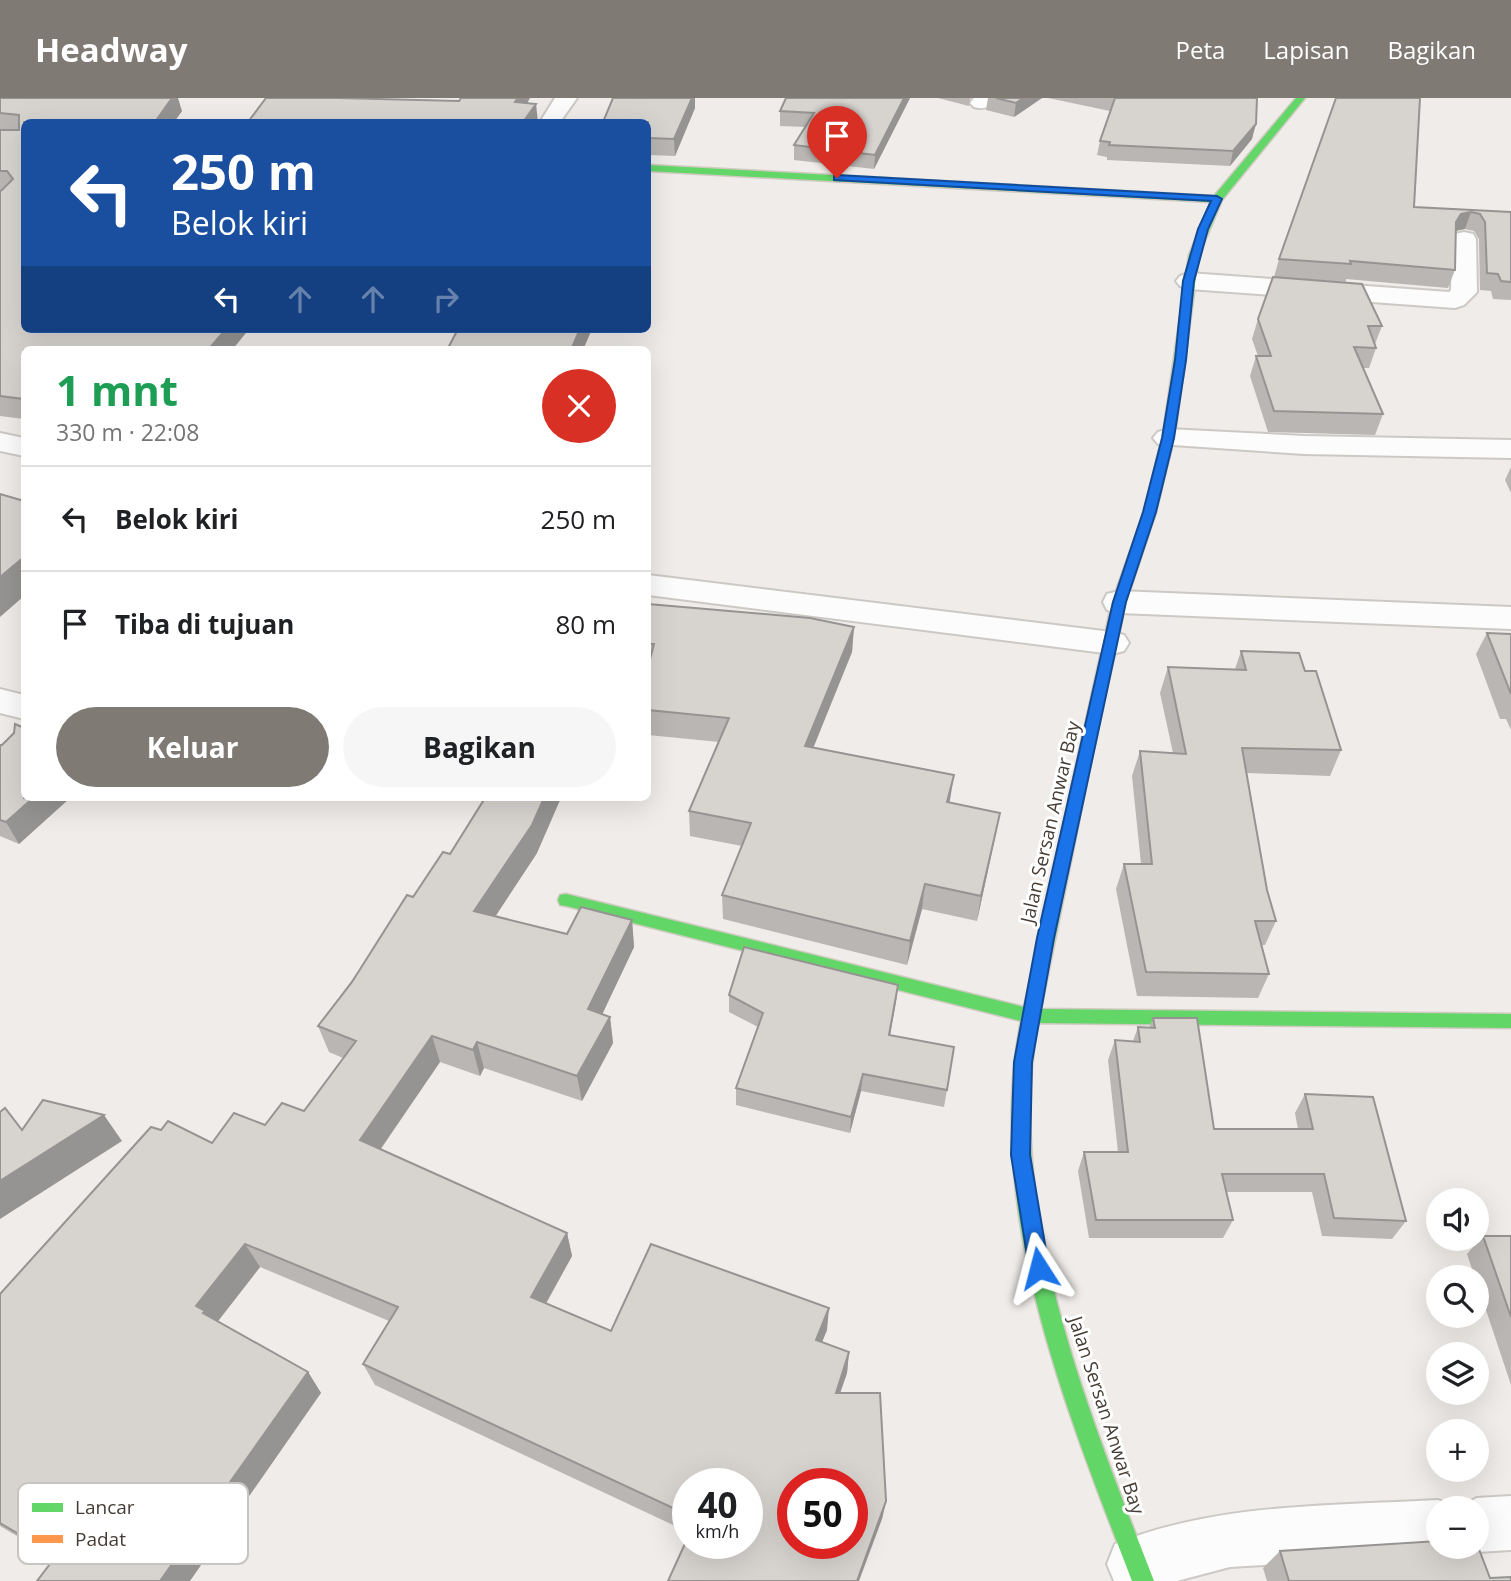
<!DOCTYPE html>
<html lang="id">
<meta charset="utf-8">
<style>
body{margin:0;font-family:"Open Sans",sans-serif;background:#f6f6f6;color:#202124;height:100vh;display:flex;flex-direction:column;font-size:26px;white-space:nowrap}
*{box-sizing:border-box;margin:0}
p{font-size:23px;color:#757577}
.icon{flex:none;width:38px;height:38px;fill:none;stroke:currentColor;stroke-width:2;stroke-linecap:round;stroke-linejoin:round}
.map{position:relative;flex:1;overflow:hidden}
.details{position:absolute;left:21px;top:248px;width:630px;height:455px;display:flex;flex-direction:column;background:#fff;border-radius:10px;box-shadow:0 7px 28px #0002}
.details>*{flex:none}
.guide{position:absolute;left:21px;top:21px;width:630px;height:214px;border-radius:10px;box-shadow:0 7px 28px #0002;background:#1a4fa0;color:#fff;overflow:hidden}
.fabs{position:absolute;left:1426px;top:1090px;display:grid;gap:14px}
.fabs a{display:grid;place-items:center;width:63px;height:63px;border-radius:50%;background:#fff;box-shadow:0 7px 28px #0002;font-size:35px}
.speed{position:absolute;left:672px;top:1370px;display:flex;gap:14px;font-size:35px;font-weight:700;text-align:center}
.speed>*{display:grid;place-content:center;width:91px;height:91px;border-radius:50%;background:#fff;box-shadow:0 7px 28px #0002;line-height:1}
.speed small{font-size:18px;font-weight:400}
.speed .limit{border:10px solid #d22;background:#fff;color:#111}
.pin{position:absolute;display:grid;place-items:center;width:60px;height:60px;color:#fff;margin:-72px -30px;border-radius:50% 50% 50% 0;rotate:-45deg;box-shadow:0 0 7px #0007}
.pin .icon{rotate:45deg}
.me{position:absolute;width:77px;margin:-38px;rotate:351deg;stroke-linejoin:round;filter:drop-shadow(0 0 5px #0008)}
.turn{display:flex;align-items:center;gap:24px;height:147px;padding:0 35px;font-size:32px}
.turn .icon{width:91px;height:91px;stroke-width:2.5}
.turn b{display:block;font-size:49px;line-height:60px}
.lanes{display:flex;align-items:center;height:66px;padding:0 35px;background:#0003;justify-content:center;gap:35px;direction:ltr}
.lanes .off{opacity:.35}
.round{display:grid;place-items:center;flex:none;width:74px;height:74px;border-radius:37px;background:#f6f6f6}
.head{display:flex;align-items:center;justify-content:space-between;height:119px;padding:0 35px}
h1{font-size:42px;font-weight:700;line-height:52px;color:#1e9e55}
.cta{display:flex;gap:14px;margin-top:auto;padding:14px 35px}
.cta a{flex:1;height:80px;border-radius:42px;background:#807a74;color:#fff;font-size:28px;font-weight:700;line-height:80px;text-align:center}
.cta a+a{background:#f6f6f6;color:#202124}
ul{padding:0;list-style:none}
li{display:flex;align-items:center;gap:21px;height:105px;padding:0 35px;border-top:2px solid #e0e0e0}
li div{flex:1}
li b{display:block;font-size:26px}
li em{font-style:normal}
header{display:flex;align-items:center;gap:42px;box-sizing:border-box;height:98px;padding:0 35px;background:#807a74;color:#fff}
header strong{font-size:33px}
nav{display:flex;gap:38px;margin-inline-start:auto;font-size:24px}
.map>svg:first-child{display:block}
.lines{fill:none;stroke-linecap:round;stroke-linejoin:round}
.street-casing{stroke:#ccc9c5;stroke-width:4}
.fast-casing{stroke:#d0cac1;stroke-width:3}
.slow-casing{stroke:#d0cac1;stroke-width:3}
.street{fill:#fdfcfc;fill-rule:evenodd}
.fast{fill:#63d668;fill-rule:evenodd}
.slow{fill:#ff974d;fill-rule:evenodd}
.wall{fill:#b9b6b3}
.shaded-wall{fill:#969492}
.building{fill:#d7d4d0;stroke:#969492;stroke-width:2;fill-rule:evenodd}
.route{fill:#1a73e8;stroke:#114b97;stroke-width:2}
.labels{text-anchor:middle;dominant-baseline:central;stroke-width:6;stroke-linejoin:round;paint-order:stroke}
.street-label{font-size:19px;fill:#453d35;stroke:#fff}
.key{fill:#fff;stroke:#c7c5c2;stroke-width:2}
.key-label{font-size:19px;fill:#453d35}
</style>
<header>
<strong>Headway</strong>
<nav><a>Peta</a><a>Lapisan</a><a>Bagikan</a></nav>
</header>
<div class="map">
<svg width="1511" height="1483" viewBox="0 0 1511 1483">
<rect width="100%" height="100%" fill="#efece9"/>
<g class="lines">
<defs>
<g id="street">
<polygon points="555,0 577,0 560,24 540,24"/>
<path d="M974,0H999C992,9 984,12 974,9L970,5Z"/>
<polygon points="1464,134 1473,136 1476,141 1477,194 1464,207 1455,210 1189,191 1180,188 1176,183 1180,178 1189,175 1449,194 1451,192 1452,141 1455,136"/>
<polygon points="1168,331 1304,338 1511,342 1511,360 1304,356 1158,346 1153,340 1158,334"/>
<polygon points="0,335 24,340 24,358 0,353"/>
<polygon points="648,477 1112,534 1124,537 1129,545 1124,553 1112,556 648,497"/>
<polygon points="1119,493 1511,509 1511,531 1119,515 1107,512 1103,504 1107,496"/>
<polygon points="0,591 24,597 24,621 0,615"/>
<path d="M1511,1398V1452L1477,1454L1464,1449H1477V1410H1438V1449H1456L1438,1456L1230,1469L1177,1483H1114L1107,1466L1115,1446C1216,1405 1331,1408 1438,1402L1457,1410L1477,1400Z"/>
</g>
<g id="fast">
<polygon points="1296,0 1305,0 1222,102 1199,157 1175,336 1169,340 1163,336 1189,157 1211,104 648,73 648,67 1214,98"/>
<path d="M1085,654L1092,659L1041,911L1511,916V930L1038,925C1003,1109 1089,1315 1154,1483H1132C1066,1311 983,1109 1021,923L566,808L560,807L558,802L560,797L566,796L1024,909L1078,659Z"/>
</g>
<polygon id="slow" points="1169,332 1175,336 1156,414 1126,504 1092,659 1085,664 1078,659 1112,504 1144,414 1163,336"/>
</defs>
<use href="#street" class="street-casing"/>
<use href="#fast" class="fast-casing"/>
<use href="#slow" class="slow-casing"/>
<use href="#street" class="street"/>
<use href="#fast" class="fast"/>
<use href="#slow" class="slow"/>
</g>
<g class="wall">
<polygon points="0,0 182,13 174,24 24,24 24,231 138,231 136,233 148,233 150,231 249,231 232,252 24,252 24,321 0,318 0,93 2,92 0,92"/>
<polygon points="613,0 695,0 695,10 675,58 648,57 648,24"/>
<polygon points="910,0 874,71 794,62 794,47 805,29 780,28 780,13"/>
<polygon points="938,0 971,0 970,1 969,8"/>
<polygon points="988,0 1042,0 1014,19 986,12"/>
<polygon points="1048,0 1257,0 1252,41 1230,68 1107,62 1107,59 1097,57 1100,43 1110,13"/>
<polygon points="1414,109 1511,114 1511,202 1493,201 1491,193 1480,192 1479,141 1474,133 1465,131 1456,133 1455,172 1448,190 1346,181 1346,184 1274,179 1279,161"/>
<polygon points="1258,221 1382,228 1375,246 1376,250 1369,270 1363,270 1383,316 1375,337 1268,334 1250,278 1256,258 1258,258 1252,241"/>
<polygon points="1511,369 1511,395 1505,382"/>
<polygon points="648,506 854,529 852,554 813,649 950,705 1000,715 977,823 922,811 907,867 723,821 722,797 742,748 690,738 689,713 719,644 648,637"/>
<polygon points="1487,535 1511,536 1511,632 1506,621 1500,621 1476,556"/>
<polygon points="1241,553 1305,573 1341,652 1330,678 1247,675 1267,792 1276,823 1265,847 1262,847 1269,876 1258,900 1137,898 1116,791 1124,766 1141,766 1132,678 1140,653 1173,655 1160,595 1168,569 1235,571"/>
<polygon points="0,647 24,700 70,700 19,746 0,738"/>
<polygon points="537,755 495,819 567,836 632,822 634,849 602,916 610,919 613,945 582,1003 484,970 480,978 440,964 381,1051 567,1135 572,1158 546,1206 611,1233 827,1232 822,1244 849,1254 847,1275 840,1295 886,1403 882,1421 747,1446 688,1386 688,1434 375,1287 363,1266 389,1223 260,1169 218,1223 308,1274 321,1295 54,1460 0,1428 0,1196 212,1045 304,1013 343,960 329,954 318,928 413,799 450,756"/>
<polygon points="898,887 890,937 947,992 944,1009 861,993 850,1035 736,1007 736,990 758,929 729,914 729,897"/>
<polygon points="1153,920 1214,1031 1298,1031 1295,1015 1305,996 1406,1123 1392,1141 1322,1138 1312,1094 1226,1094 1233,1122 1223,1140 1089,1140 1078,1073 1084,1054 1118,1054 1108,962 1115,942 1133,943 1138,929 1149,930"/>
<polygon points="1483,1138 1511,1138 1511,1287 1477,1185 1477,1180 1475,1180 1467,1156"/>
<polygon points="1280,1453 1490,1480 1511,1483 1267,1483 1263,1470"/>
</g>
<g class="shaded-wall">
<polygon points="172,0 178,0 182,13 174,24 155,24"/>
<polygon points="518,0 530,0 518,22 515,4"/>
<polygon points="692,0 695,0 695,10 675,58 674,41"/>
<polygon points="904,0 910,0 874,71 875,57"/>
<polygon points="1023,0 1042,0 1014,19 1016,5"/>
<polygon points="536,6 538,24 523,24"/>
<polygon points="1256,26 1252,41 1230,68 1233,53"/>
<polygon points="1471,114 1465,131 1454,133 1456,124 1461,116"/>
<polygon points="116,231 138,231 124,250 124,252"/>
<polygon points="226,231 249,231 232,252 208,252"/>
<polygon points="580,231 592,231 583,252 571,252"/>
<polygon points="24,459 24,498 0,519 0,479"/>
<polygon points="854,529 852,554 804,673 805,648"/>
<polygon points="954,677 950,702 943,729 947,704"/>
<polygon points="33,700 70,700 19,746 6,724"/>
<polygon points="544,700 561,700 537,755 481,840 474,813"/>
<polygon points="1000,715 995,740 977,823 981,798"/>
<polygon points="925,786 922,811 907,867 910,843"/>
<polygon points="632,822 634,849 592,938 588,911"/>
<polygon points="898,887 896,904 887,954 889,937"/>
<polygon points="610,919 613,945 582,1003 577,978"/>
<polygon points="432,938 440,964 370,1066 360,1042"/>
<polygon points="477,944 484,970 480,978 473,952"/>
<polygon points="863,976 861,993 850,1035 851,1019"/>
<polygon points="104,1017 122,1043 0,1121 0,1083"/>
<polygon points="567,1135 572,1158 537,1221 531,1199"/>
<polygon points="245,1146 260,1169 215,1227 196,1208"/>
<polygon points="829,1210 827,1232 814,1263 816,1242"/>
<polygon points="849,1254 847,1275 833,1316 836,1295"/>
<polygon points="308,1274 321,1295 190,1483 160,1483"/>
<polygon points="886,1403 882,1421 859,1483 857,1483"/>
</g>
<g class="building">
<polygon points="0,0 172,0 155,24 24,24 24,231 116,231 117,234 148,233 150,231 226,231 208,252 24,252 24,301 0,298 0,93 2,92 13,81 7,73 0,73 0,32 19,32 19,17 0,15"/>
<polygon points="266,0 337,0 459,3 461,0 518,0 515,4 536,6 523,24 248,24"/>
<polygon points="613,0 692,0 674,41 648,40 648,24 603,24"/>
<polygon points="786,0 904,0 875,57 794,47 814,15 780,13"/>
<polygon points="996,0 1023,0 1016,5"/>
<polygon points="1115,0 1257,0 1256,26 1233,53 1109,47 1110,44 1100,43"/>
<polygon points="1336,0 1420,0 1414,109 1511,114 1511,184 1501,183 1498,176 1487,175 1485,124 1480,116 1471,114 1461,116 1456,124 1455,172 1350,163 1351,166 1279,161"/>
<polygon points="1273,179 1362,186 1382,228 1368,228 1376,250 1354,249 1383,316 1274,313 1256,258 1271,258 1258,221"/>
<polygon points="458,231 580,231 571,252 447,252"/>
<polygon points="0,396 24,403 24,459 0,479"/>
<polygon points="648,506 810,520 854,529 805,648 954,677 947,704 1000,715 981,798 925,786 910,843 722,797 751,725 689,713 729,620 648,612 648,569 654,546 648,546"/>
<polygon points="1487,535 1511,536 1511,596"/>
<polygon points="1241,553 1299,555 1305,573 1316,573 1341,652 1242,650 1267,792 1276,823 1255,823 1269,876 1146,874 1124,766 1152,766 1140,653 1186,656 1168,569 1246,572"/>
<polygon points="15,626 24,630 24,700 33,700 6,724 0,722 0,647 2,647 14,635"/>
<path d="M485,700H544L532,727L474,813L567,836L581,809L632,822L588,911L610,919L577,978L477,944L473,952L432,938L360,1042L567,1135L531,1199L611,1233L651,1146L829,1210L816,1242L849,1254L836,1295H880L886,1403L857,1483H668L688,1439V1446H747V1386H688V1417L363,1266L398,1209L245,1146L196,1208L205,1213L203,1215L308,1274L160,1483H37L56,1458L0,1425V1196L151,1029L161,1032L168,1023L212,1045L234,1015L265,1027L282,1005L304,1013L356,943L318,928L352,884L407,797L413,799L443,754L450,756ZM793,1386H852V1446H793Z"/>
<polygon points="744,849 898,887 889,937 954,949 947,992 863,976 851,1019 736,990 763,915 729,897"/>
<polygon points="1153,920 1197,920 1214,1031 1313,1031 1305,996 1373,999 1406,1123 1334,1120 1324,1076 1222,1076 1233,1122 1096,1122 1084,1054 1128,1054 1115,942 1140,944 1138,929 1155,930"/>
<polygon points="43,1002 104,1017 0,1083 0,1014 5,1010 22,1032"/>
<polygon points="1483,1138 1511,1138 1511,1219"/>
<polygon points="1438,1443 1438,1449 1477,1449 1477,1446 1490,1480 1511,1479 1511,1483 1289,1483 1280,1453"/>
</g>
<polygon class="route" points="837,77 1217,98 1222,101 1208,131 1194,183 1186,262 1174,340 1156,414 1126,504 1054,840 1032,964 1030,1057 1049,1170 1046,1177 1039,1180 1032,1177 1029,1170 1011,1057 1014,964 1037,840 1113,504 1143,414 1162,340 1175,262 1183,183 1198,131 1211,103 834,82 834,78"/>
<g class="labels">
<g class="street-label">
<text transform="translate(1050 724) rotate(-77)">Jalan Sersan Anwar Bay</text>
<text transform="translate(1107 1317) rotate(72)">Jalan Sersan Anwar Bay</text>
</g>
</g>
<rect x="18" y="1385" width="230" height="81" rx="10" class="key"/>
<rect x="32" y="1405" width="31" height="9" fill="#63d668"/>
<rect x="32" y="1437" width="31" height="8" fill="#ff974d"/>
<g class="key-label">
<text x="75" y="1416">Lancar</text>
<text x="75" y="1448">Padat</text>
</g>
</svg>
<div class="fabs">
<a><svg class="icon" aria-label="sound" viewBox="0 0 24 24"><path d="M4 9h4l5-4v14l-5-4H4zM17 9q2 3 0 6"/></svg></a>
<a><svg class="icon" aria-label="search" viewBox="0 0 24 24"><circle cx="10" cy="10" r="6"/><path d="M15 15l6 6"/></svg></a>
<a><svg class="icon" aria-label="layers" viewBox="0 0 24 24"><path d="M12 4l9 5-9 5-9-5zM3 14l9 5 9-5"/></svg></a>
<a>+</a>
<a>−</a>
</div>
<div class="speed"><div>40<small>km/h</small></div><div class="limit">50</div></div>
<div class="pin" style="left:837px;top:80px;background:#d93025"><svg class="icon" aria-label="arrive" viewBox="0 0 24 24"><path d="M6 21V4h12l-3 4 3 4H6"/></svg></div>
<svg class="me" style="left:1039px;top:1170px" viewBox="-20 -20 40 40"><path d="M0-17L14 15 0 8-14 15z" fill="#1a73e8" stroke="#fff" stroke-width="4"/></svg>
<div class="guide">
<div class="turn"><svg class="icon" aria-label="left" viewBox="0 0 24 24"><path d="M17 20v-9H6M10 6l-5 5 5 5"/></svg><div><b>250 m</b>Belok kiri</div></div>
<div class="lanes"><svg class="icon" aria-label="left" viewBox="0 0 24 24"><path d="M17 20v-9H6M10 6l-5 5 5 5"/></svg><svg class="icon off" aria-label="ahead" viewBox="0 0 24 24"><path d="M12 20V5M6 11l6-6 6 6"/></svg><svg class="icon off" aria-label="ahead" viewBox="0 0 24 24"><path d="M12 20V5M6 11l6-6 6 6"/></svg><svg class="icon off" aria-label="right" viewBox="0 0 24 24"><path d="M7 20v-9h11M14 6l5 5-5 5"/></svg></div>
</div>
<section class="details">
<div class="head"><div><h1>1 mnt</h1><p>330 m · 22:08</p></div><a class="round" style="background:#d93025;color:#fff"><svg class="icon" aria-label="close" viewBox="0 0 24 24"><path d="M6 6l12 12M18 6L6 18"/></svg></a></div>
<ul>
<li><svg class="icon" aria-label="left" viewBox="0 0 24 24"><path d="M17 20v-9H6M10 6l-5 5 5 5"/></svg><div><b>Belok kiri</b></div><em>250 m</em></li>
<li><svg class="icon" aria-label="arrive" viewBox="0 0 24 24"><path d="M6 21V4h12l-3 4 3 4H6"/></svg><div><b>Tiba di tujuan</b></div><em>80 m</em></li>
</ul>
<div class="cta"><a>Keluar</a><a>Bagikan</a></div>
</section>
</div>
